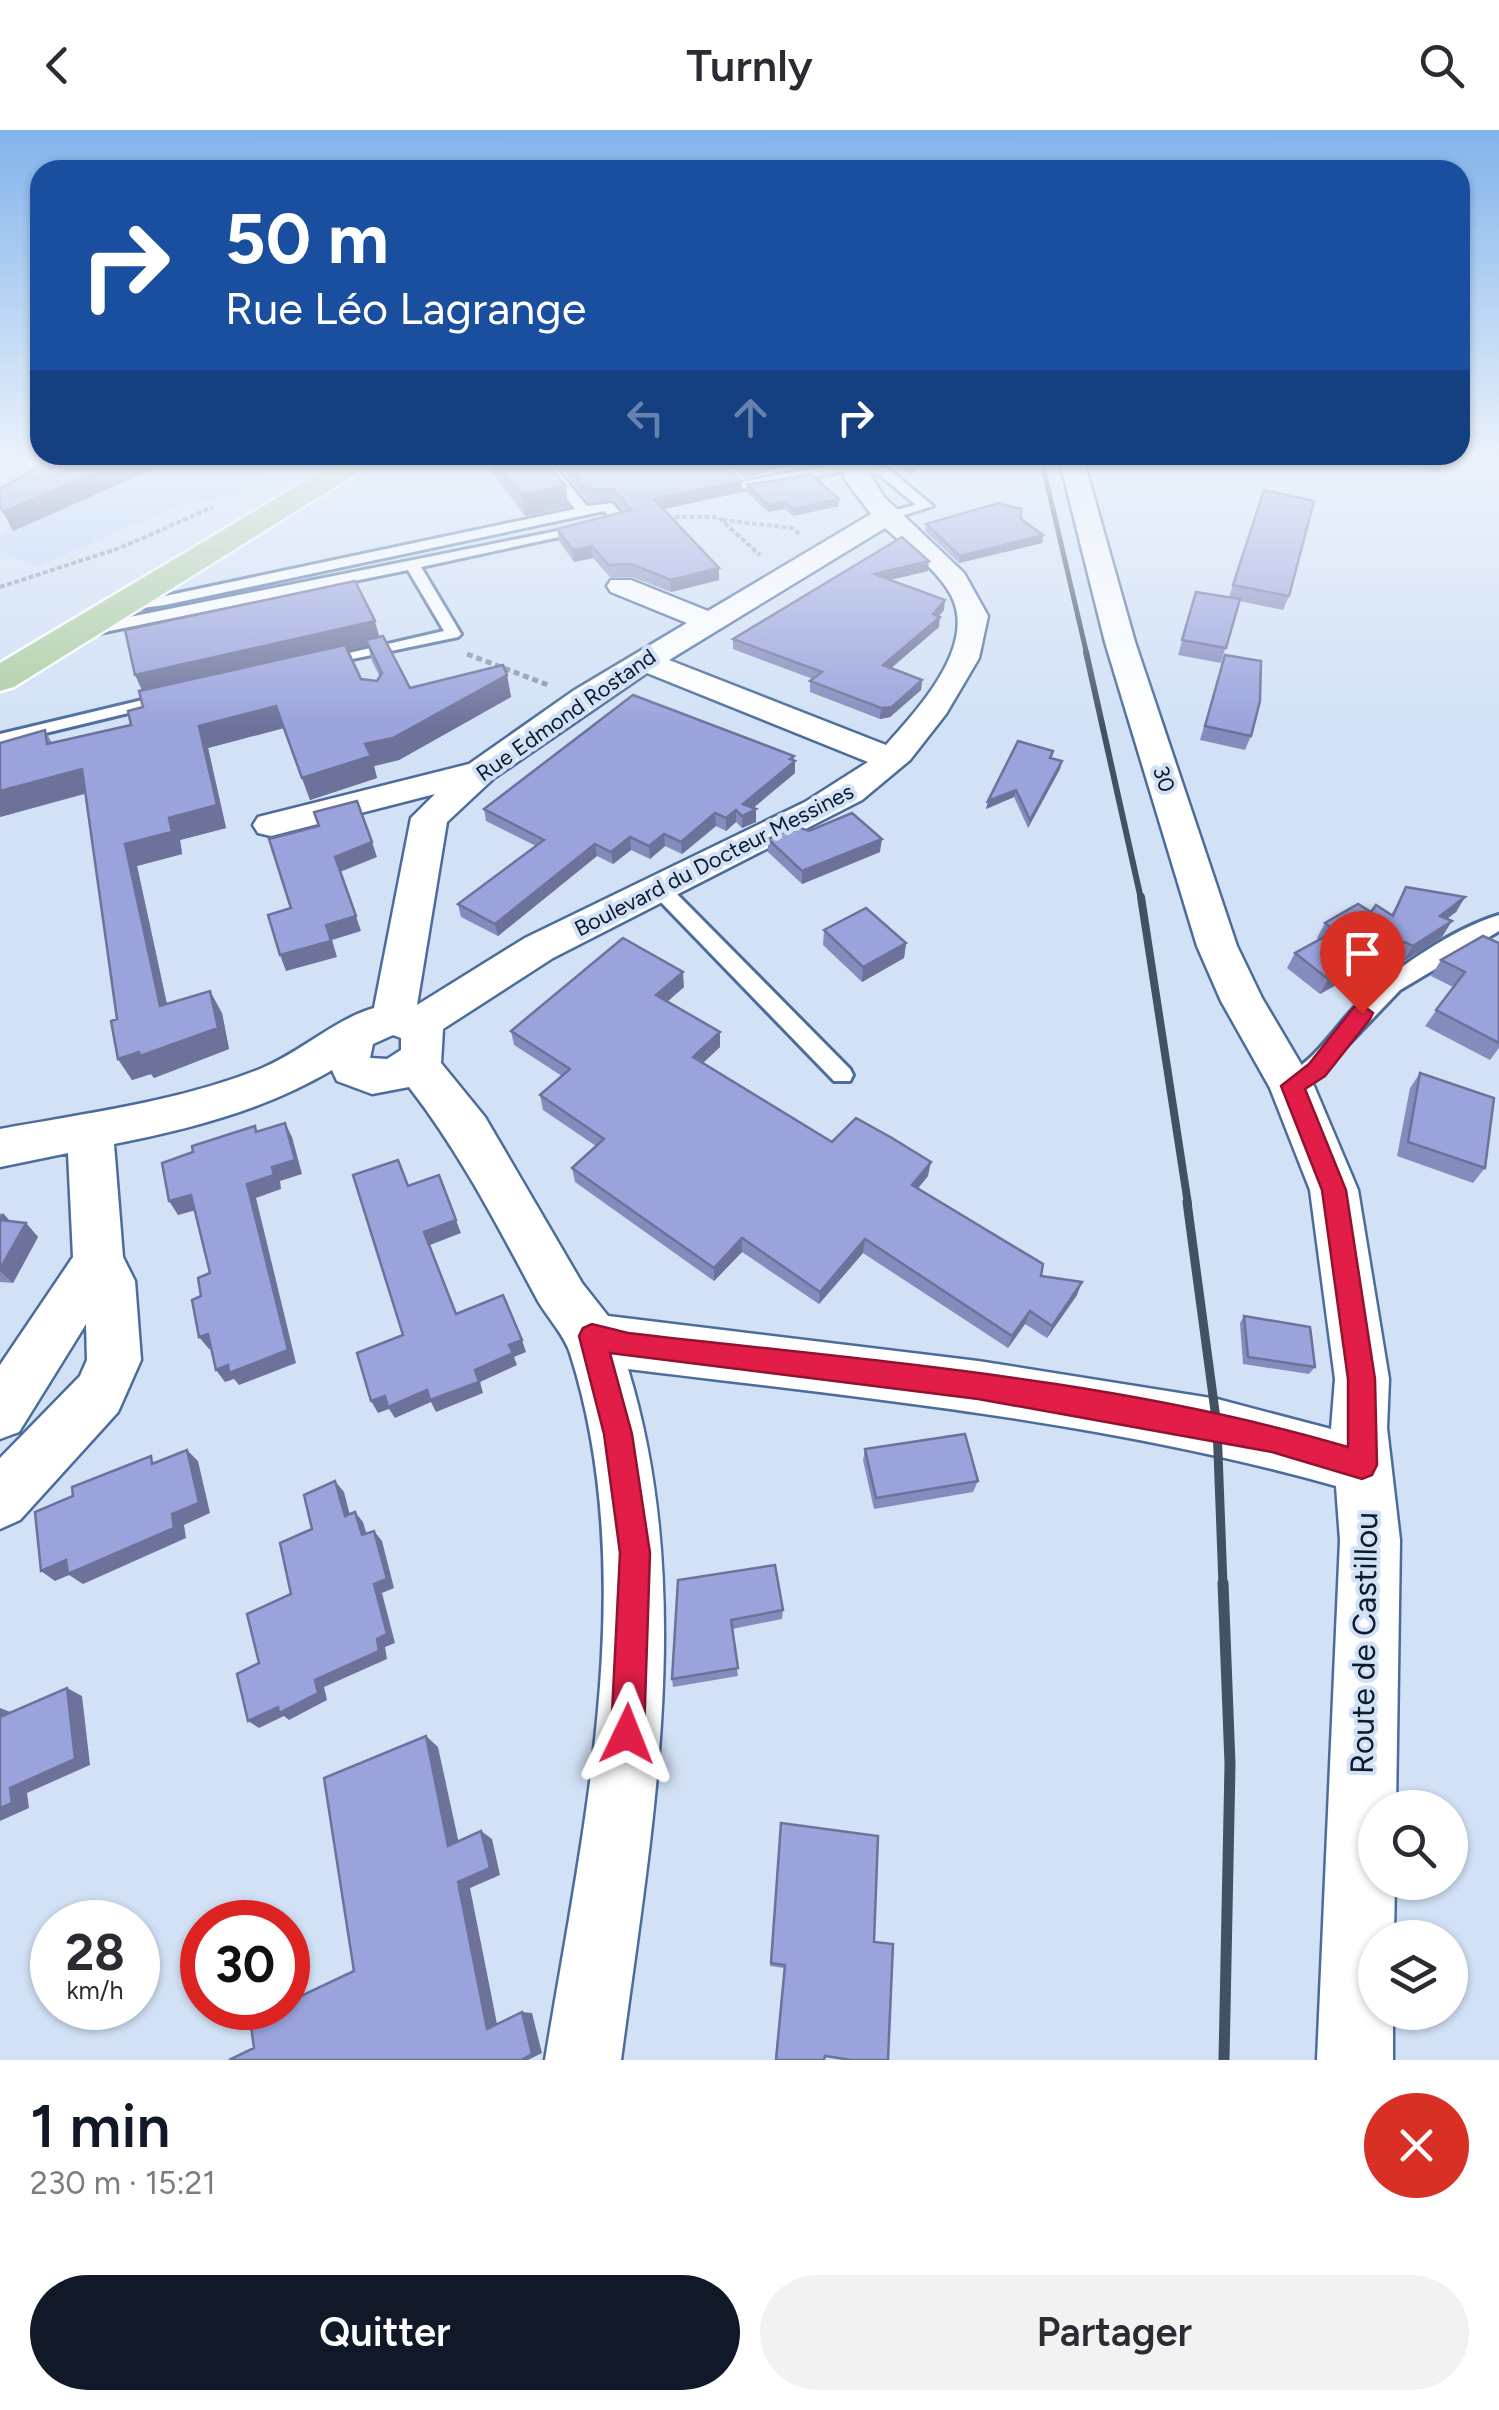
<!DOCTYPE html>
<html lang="fr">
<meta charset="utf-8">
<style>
body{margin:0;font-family:Figtree,sans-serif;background:#f2f2f3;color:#2b2b33;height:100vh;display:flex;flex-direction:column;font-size:38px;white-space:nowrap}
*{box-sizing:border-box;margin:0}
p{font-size:32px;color:#7c7c81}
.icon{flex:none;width:55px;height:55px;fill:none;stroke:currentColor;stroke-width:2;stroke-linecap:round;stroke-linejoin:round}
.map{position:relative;height:1930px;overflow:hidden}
.details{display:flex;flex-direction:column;background:#fff;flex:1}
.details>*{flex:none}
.hud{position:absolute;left:30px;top:30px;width:1440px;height:305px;border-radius:30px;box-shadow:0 2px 8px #0004;background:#1a4fa0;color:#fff;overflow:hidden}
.fabs{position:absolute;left:1358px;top:1660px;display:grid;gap:20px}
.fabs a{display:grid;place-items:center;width:110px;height:110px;border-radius:50%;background:#fff;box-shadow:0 2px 8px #0004;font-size:50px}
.speed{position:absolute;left:30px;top:1770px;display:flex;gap:20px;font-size:50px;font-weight:700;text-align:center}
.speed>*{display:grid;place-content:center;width:130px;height:130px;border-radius:50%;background:#fff;box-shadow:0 2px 8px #0004;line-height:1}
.speed small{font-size:25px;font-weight:400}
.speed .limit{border:15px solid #d22;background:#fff;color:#111}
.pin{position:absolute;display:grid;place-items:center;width:85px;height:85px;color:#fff;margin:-102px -42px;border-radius:50% 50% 50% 0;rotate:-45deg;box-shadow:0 0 10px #0007}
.pin .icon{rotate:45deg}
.me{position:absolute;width:110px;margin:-55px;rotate:2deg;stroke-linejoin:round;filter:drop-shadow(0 0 8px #0008)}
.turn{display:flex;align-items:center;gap:35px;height:210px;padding:0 30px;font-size:45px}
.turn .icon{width:130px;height:130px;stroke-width:2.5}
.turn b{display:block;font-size:70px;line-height:85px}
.lanes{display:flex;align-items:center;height:95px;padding:0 30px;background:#0003;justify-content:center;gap:50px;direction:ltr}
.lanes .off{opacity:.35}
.round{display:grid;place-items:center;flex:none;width:105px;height:105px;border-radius:52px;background:#f2f2f3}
.headline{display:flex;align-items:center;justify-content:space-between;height:170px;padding:0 30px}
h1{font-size:60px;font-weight:600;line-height:75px;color:#111827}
.action{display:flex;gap:20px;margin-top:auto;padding:20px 30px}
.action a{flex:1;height:115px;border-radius:60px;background:#111827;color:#fff;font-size:40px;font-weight:600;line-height:115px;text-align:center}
.action a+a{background:#f2f2f3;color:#2b2b33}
header{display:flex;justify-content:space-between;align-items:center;height:130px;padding:0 30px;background:#fff;font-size:45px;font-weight:600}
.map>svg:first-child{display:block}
.built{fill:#bcd5f9}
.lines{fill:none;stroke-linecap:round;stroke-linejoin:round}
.lane-casing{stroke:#4c6d9c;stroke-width:6}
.street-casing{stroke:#4c6d9c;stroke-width:5}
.primary-casing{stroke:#fff;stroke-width:5}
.path-far1{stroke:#8796aa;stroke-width:4;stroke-dasharray:5 2.5;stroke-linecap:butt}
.path{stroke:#8796aa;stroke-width:5;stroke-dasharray:6 4;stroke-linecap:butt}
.lane{fill:#fff;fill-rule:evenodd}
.street{fill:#fff;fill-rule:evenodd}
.primary{fill:#aecea2;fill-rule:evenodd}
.rail-far4{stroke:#425164;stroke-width:5}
.rail-far3{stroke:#425164;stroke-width:6}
.rail-far2{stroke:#425164;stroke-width:8}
.rail-far1{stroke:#425164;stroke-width:9}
.rail{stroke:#425164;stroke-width:11}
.wall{fill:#848cbd;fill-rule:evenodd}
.shaded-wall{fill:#6c729a}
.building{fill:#9aa3dc;stroke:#6c729a;stroke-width:2.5}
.route{fill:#e11d48;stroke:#92132f;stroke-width:2.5}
.labels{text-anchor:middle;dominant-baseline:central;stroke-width:8;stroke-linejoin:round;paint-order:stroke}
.far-street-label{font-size:22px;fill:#0c1a2d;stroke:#d2e1f6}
.near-street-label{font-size:32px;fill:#0c1a2d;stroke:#d2e1f6}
</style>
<header><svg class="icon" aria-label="back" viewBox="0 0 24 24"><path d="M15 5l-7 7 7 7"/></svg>Turnly<svg class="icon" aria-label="search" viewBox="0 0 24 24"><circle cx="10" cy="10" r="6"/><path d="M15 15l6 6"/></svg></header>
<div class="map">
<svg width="1499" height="1930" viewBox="0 0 1499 1930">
<rect width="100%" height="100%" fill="#d2e1f6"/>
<polygon class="built" points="98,328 291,328 234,366 186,373 37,436 0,421 0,410 27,367"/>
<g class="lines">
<defs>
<g id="lane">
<polygon points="534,328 547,328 587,376 612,373 628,392 421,437 461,504 458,507 314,537 314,531 444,501 408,440 85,506 77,501 85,496 612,390 604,381 165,475 120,481 113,477 575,379"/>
<polygon points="851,332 888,339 933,376 885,391 880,390 880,384 916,375 880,345 851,340 743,359 722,340 732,337 746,351"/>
<polygon points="172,563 178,565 178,571 0,614 0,604"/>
<polygon points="661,754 668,755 850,939 853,945 850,951 834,951 654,765 651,760 654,755"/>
<path d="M1499,785V801L1400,860L1310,954L1292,965L1284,962L1281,956C1288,943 1304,935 1314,924C1329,909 1341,892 1355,877C1389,842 1452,799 1499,785Z"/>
</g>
<path id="street" d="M836,328H860L884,367L964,443L988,486L979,528L946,584L910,630L862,670L553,828L443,899L441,933L485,987L582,1153L608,1186L978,1231L1217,1269L1331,1299L1335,1249L1310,1060L1270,958L1221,871L1197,816L1105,512L1059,328H1083L1135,512L1237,816L1262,868L1314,956L1358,1060L1389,1249L1387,1298L1400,1410L1396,1678H1375V1752H1395L1394,1808H1375V1882H1393V1930H1317L1340,1410L1336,1356C1105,1291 866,1268 628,1239C697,1464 651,1702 621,1930H545C582,1703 642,1448 570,1223C564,1205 548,1188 538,1171C498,1097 461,1024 409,957L372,964L337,951L332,940C264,980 190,999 114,1014L123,1127L135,1151L141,1230L118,1282L20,1390L0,1399V1328L80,1246L87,1230L86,1194L19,1302L0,1309V1235L73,1127L68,1023L0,1037V999C87,983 177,972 260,939C300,923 333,890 374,878L411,688L435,664L271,706L258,703L253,695L258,687L469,634L573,561L687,493L611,462L607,456L611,450H631L708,481L871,384L846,351ZM885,398C907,418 937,439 951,465C978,516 917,580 886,615L669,530ZM647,543L868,632L805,672L525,808L417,875L447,692L494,648ZM393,905L401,908V920L387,929L370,928L373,914Z"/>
<polygon id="primary" points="344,328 381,328 14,557 0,561 0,533"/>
</defs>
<use href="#lane" class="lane-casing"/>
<use href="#street" class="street-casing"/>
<use href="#primary" class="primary-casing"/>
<g class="path-far1">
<polyline points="447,328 472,334 495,330"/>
<polyline points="667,387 718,387 760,425"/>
<polyline points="722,390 792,398 801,405"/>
<polyline points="0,457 120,418 213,377"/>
</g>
<polyline class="path" points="467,524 548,555"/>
<use href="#lane" class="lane"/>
<use href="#street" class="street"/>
<use href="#primary" class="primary"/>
<polyline class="rail-far4" points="1041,328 1087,525"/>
<polyline class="rail-far3" points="1086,522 1141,769"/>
<polyline class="rail-far2" points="1141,767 1188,1074"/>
<polyline class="rail-far1" points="1187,1072 1217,1296 1223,1455"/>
<polyline class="rail" points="1223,1453 1230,1634 1224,1930"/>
</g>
<g class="wall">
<polygon points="10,328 178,328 13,401 0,376 43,334"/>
<polygon points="487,328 543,328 568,377 525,386 489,338"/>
<polygon points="552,328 824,328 747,347 731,333 726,336 742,362 664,379 719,450 671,462 632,447 610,447 593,428 574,432 559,411 557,399 624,382 615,371 589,372"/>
<polygon points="889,328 933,328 910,344"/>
<polygon points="1398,328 1445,328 1439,342 1397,337"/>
<polygon points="1472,328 1499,328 1499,331"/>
<polygon points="747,355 839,376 793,386 784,379 768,382 747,362"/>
<polygon points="1264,360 1289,466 1283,480 1239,471 1221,533 1178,525 1196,462 1229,467"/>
<polygon points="1021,389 1043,405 1042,413 959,433 925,401 926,394"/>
<polygon points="902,407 928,441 890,450 944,480 939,486 939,497 891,538 922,550 921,560 890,587 880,589 810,562 810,551 813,549 733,519 733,509"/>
<path d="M380,506L410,558L507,545L511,567L399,630L374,636L377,648L310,670L284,598L208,618L226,698L180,710L182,724L137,736L167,874L222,883L229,919L154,948L151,944L132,950L118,929L117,889L85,664L0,687L45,600L52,613L131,595L143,577ZM368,516L372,531L380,547L377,551L361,549L347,520Z"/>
<polygon points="1225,525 1251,606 1245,620 1200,610"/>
<polygon points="1053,621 1052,628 1062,631 1060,639 1028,698 1014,667 986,679"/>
<polygon points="793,630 795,643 753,678 756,679 756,692 742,698 736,692 726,701 716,696 682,724 665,716 650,729 631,720 613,734 597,726 498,806 461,787 458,774 536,716 486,691 484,679"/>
<polygon points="809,701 880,722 802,754 768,722 768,709"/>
<polygon points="1406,757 1465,767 1456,782 1447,789 1442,807 1404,831 1396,827 1361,852 1363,840 1320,864 1287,838 1295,823 1319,810 1317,808 1325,793 1371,782 1391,785"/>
<polygon points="824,800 906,813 904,828 862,852 823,815"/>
<polygon points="1499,813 1499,918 1490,930 1425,896 1453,857 1431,846 1441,830"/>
<polygon points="684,857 667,871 720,902 720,917 703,933 832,1012 928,1046 918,1058 1041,1146 1077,1165 1047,1208 1025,1194 1008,1218 863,1123 819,1174 742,1122 714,1151 575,1052 572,1038 596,1016 543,980 540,965 562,946 514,915 511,901"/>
<polygon points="1420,943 1485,1038 1473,1053 1397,1026 1410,958"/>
<polygon points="0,1083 10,1091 26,1093 38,1107 13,1153 0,1152"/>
<polygon points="1244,1186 1315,1237 1309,1244 1243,1234 1240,1193"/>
<polygon points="865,1319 978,1351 973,1362 874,1379 863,1330"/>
<polygon points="678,1450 783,1480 782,1489 732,1499 738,1546 673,1557 672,1549"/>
<polygon points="780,1700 825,1926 824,1930 775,1930 784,1838 770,1836"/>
</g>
<g class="shaded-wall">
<polygon points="129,328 178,328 13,401 3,382"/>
<polygon points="720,328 731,328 731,333 718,340 718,329"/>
<polygon points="778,328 824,328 747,347 747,336"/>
<polygon points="918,328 933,328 910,344 911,333"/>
<polygon points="742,351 742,362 655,381 654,369"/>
<polygon points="566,356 568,377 525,386 522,365"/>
<polygon points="839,369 839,376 793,386 793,379"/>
<polygon points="785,372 784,379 768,382 768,375"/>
<polygon points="1043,405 1042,413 959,433 960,426"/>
<polygon points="592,416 593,428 574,432 573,420"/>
<polygon points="929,431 928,441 873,454 874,444"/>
<polygon points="719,438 719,450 671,462 671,450"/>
<polygon points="945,470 944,480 933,493 940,487 939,497 882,546 883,535"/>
<polygon points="375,491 381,513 366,510 368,516 145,567 135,545"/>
<polygon points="507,545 511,567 399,630 374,636 377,648 310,670 302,648 365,614"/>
<polygon points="922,550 921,560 890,587 880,589 881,578"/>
<polygon points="276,576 284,598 208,618 226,698 180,710 182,724 137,736 172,898 160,876 125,714 169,688 199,596"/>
<polygon points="794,626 793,633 795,631 795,643 746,684 756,679 756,692 742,698 743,674"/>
<polygon points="1062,631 1060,639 1028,698 1030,690"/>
<polygon points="82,639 93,661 0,687 0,661"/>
<polygon points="1016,660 1014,667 986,679 988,671"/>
<polygon points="736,680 736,692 726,701 726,688"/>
<polygon points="715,683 716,696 682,724 681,712"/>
<polygon points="664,704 665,716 650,729 649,716"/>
<polygon points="630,707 631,720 613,734 611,722"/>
<polygon points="882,709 880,722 802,754 802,741"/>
<polygon points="372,712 377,727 340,742 335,727"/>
<polygon points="595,714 597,726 498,806 495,794"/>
<polygon points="1465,767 1456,782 1430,801 1440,786"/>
<polygon points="356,786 361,801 332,810 337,827 286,841 280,825 326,795"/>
<polygon points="1452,791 1442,807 1404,831 1413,816"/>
<polygon points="1405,812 1396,827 1361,852 1370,836"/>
<polygon points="906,813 904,828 862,852 863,837"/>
<polygon points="1372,824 1363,840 1320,864 1328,849"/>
<polygon points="683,842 684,857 658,880 656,865"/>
<polygon points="210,861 222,883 229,919 154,948 151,944 132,950 118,929"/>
<polygon points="720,902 720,917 694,941 693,927"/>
<polygon points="285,993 292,1007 302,1044 280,1051 281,1059 256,1068 296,1233 239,1255 234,1249 225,1252 216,1240 247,1054 272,1037"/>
<polygon points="931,1032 928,1046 910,1068 912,1055"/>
<polygon points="191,1065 200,1079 178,1085 169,1071"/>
<polygon points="3,1083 15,1097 0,1092 0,1087"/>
<polygon points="456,1090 461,1103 430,1115 424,1102"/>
<polygon points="26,1093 38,1107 13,1153 0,1141 0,1139"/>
<polygon points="742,1108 742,1122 714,1151 714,1138"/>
<polygon points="865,1109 863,1123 819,1174 820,1162"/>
<polygon points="1082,1152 1077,1165 1047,1208 1052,1196"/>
<polygon points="1030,1181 1025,1194 1008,1218 1012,1206"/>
<polygon points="208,1204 218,1216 209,1219 199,1207"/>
<polygon points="522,1210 526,1222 514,1227 517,1235 480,1252 483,1263 436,1282 431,1272 395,1288 389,1279 378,1283 371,1271 475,1240 509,1215"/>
<polygon points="187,1320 198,1331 210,1383 184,1395 186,1408 83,1454 69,1445 55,1451 41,1441 172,1384"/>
<polygon points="335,1351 344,1362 353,1397 345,1386"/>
<polygon points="355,1382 363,1392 370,1415 362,1405"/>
<polygon points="374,1401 382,1411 394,1458 382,1463 395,1513 385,1517 387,1529 324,1557 327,1570 289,1590 284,1586 259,1598 248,1591 278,1577 315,1550 377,1509"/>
<polygon points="67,1558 82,1566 90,1635 27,1663 29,1678 0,1691 0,1678"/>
<polygon points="0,1578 13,1583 0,1590"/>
<polygon points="426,1606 438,1617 461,1723 448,1716"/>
<polygon points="481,1701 492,1709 500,1745 470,1758 498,1899 487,1899 458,1752"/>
<polygon points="522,1882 532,1883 542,1923 528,1930 521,1930"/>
</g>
<g class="building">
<polygon points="53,328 129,328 3,382 0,375 0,359"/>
<polygon points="493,328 543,328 566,356 522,365"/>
<polygon points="560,328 720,328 718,329 742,351 654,369 719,438 671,450 631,434 609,435 592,416 573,420 557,399 631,380 614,359 587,360"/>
<polygon points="738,328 778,328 747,336"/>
<polygon points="811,344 839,369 793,379 785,372 768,375 747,355"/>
<polygon points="1264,360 1314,371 1289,466 1233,455"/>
<polygon points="999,373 1021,379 1021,389 1043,405 960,426 926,394"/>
<polygon points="902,407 929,431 874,444 945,470 933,484 940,487 883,535 922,550 892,577 881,578 810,551 822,542 733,509"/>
<polygon points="355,451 375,491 135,545 125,500"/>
<polygon points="1196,462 1240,469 1226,518 1182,510"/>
<polygon points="383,506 410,558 503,535 507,545 393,608 365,614 371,626 302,648 276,576 199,596 217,675 169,688 172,702 125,714 160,876 210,861 218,898 140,926 139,922 118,929 111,891 117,889 82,639 0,661 0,613 45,600 47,614 131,595 128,581 143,577 139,561 345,515 361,549 377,551 382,543 366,510"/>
<polygon points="1225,525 1261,531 1260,571 1251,606 1205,596"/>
<polygon points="633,565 794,626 790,629 795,631 743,674 756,679 742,686 736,680 726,688 715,683 681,712 664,704 649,716 630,707 611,722 595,714 495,794 458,774 544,710 484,679"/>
<polygon points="1018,611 1053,621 1050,628 1062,631 1030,690 1016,660 988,671"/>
<polygon points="357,671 372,712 335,727 356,786 326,795 331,811 280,825 268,785 291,778 269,709 319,696 314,682"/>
<polygon points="852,683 882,709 802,741 768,709 795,696 809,701"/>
<polygon points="1406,757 1465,767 1440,786 1452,791 1413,816 1405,812 1370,836 1372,824 1328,849 1295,823 1335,801 1325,793 1358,774 1371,782 1376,775 1393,786"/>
<polygon points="866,778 906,813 863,837 824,800"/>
<polygon points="1483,806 1499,813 1499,913 1436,880 1465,842 1441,830"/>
<polygon points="623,808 683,842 656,865 720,902 693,927 832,1012 856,988 892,1008 931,1032 912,1055 1043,1134 1041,1146 1082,1152 1052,1196 1030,1181 1012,1206 865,1109 820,1162 742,1108 714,1138 572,1038 604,1009 540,965 570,939 511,901"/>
<polygon points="1420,943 1494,968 1485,1038 1408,1012"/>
<polygon points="285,993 295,1030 272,1037 274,1045 247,1054 288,1220 229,1243 228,1235 216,1240 208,1204 199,1207 192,1170 201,1166 198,1148 210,1143 191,1065 169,1071 162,1033 193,1022 192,1016 255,996 256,1002"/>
<polygon points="398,1030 408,1056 439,1045 456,1090 424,1102 456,1184 503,1165 522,1210 509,1215 513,1223 475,1240 479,1252 430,1270 427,1260 388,1277 385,1266 371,1271 357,1223 403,1205 353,1045"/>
<polygon points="0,1090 26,1093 0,1139"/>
<polygon points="1244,1186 1310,1197 1315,1237 1248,1227"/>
<polygon points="965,1304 978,1351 876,1368 865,1319"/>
<polygon points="187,1320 199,1373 172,1384 174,1398 68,1444 66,1430 41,1441 35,1382 73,1366 72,1357 151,1326 152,1334"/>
<polygon points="335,1351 345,1386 355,1382 362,1405 374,1401 387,1449 374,1454 387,1504 377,1509 379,1521 315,1550 318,1563 279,1583 278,1577 248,1591 237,1544 259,1533 247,1484 291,1464 280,1413 312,1399 304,1365"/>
<polygon points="775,1435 783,1480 731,1490 738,1538 672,1549 678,1450"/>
<polygon points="67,1558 75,1629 10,1658 12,1673 0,1678 0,1587"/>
<polygon points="426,1606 448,1716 481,1701 490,1738 458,1752 487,1899 522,1882 532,1924 521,1930 229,1930 254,1918 250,1889 275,1878 288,1878 288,1872 354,1841 324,1648"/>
<polygon points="781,1693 878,1706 874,1812 893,1814 888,1930 851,1930 825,1926 824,1930 776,1930 785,1835 771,1833"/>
</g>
<linearGradient id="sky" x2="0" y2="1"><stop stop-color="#81b3eb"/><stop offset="0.55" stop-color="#ebf2fb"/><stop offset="1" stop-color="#ebf2fb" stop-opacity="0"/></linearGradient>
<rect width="1499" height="598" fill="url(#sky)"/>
<path class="route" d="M1362,875L1373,883L1370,889L1325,946L1305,959L1346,1060L1375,1249L1377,1335L1372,1345L1362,1349L1272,1322L978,1269L610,1223L632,1304L650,1423L644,1604L639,1616L627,1620L616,1616L611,1604L620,1423L604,1304L579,1206L583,1198L592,1194L628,1203C868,1231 1115,1248 1348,1317V1249L1322,1060L1281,956L1309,934L1354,877Z"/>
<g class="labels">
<g class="far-street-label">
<text transform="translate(566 585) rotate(-35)">Rue Edmond Rostand</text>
<text transform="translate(1164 649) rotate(72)">30</text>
<text transform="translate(714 730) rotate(-27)">Boulevard du Docteur Messines</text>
</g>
<g class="near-street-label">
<text transform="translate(1364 1513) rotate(-89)">Route de Castillou</text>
</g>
</g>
</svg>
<div class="fabs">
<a><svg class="icon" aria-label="search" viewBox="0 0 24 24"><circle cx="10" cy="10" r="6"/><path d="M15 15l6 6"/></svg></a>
<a><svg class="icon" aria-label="layers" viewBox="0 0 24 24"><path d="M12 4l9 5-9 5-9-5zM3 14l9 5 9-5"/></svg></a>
</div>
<div class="speed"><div>28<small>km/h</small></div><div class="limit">30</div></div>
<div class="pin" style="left:1362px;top:883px;background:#d93025"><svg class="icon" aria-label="arrive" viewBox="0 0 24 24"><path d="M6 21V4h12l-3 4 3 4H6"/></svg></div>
<svg class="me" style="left:627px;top:1604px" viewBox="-20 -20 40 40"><path d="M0-17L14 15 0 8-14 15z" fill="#e11d48" stroke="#fff" stroke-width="4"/></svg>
<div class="hud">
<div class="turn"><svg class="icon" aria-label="right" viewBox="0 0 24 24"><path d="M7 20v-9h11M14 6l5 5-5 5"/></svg><div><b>50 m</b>Rue Léo Lagrange</div></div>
<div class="lanes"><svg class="icon off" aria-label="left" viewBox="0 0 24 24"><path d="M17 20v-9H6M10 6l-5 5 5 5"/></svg><svg class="icon off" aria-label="ahead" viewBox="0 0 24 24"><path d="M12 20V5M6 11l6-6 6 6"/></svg><svg class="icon" aria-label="right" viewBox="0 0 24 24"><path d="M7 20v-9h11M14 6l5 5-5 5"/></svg></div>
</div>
</div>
<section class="details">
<div class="headline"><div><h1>1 min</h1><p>230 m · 15:21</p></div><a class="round" style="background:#d93025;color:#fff"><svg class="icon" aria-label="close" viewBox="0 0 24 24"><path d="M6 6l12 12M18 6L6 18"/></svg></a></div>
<div class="action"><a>Quitter</a><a>Partager</a></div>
</section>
